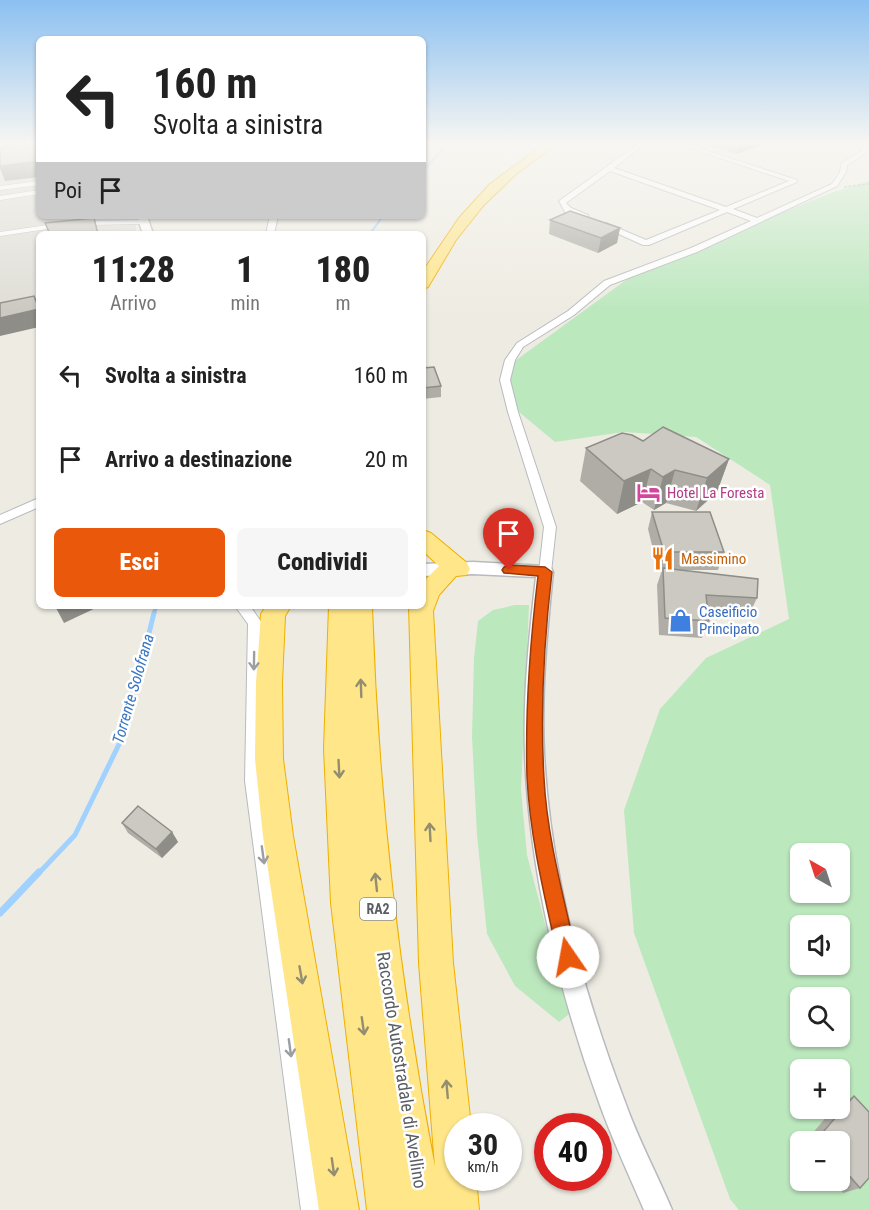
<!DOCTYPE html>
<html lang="it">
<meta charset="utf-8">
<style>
body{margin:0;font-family:"Roboto Condensed",sans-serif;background:#f6f6f6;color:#222;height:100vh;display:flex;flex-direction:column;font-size:22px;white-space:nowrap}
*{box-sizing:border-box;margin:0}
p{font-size:20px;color:#767676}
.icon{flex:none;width:33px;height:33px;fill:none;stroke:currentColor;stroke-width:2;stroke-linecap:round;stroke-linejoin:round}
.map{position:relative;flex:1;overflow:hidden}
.drawer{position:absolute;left:36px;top:231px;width:390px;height:378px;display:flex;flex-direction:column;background:#fff;border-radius:9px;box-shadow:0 2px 4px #0004}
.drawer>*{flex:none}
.hud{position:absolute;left:36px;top:36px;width:390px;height:183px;border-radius:9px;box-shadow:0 2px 4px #0004;background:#fff;color:#222;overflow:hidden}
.needle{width:39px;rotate:321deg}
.tools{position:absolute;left:790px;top:843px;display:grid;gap:12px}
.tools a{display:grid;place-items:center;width:60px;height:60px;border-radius:9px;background:#fff;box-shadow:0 2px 4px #0004;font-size:30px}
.speed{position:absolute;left:444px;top:1113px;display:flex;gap:12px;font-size:30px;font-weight:700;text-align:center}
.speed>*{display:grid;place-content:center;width:78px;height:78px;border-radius:50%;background:#fff;box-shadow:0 2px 4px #0004;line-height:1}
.speed small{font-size:15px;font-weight:400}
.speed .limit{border:9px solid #d22;background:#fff;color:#111}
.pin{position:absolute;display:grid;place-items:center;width:51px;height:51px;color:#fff;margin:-62px -26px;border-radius:50% 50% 50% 0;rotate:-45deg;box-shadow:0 0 6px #0007}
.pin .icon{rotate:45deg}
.me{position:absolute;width:66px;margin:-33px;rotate:348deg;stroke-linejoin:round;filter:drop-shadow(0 0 4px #0008)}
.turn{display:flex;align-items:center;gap:21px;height:126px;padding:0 18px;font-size:27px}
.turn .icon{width:78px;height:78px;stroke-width:2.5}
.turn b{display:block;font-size:42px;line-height:51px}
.then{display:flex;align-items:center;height:57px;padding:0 18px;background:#0003;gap:12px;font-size:22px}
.eta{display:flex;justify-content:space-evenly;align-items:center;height:102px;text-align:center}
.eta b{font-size:36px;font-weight:800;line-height:42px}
.cta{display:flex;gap:12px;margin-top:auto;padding:12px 18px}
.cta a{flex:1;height:69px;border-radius:9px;background:#ea580c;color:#fff;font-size:24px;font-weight:800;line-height:69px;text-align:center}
.cta a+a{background:#f6f6f6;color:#222}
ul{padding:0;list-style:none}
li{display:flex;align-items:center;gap:18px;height:84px;padding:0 18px}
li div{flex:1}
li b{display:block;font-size:22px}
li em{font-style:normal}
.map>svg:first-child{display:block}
.industrial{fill:#dfddd6}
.green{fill:#bce8be;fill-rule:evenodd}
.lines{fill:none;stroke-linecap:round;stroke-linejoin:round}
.stream-far3{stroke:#a1d2ff;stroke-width:2}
.stream-far2{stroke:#a1d2ff;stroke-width:4}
.stream-far1{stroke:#a1d2ff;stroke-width:5}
.stream{stroke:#a1d2ff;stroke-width:7}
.service-casing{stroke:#b7babf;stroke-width:5}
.minor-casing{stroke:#b7babf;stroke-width:2}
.tertiary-casing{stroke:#b7babf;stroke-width:3}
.motorway-casing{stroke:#f0af00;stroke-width:2}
.path{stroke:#93c7a4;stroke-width:1.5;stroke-dasharray:3 1.5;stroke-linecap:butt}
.service{stroke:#fff;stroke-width:4}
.minor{fill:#fff;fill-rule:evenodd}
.tertiary{fill:#fff;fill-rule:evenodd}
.motorway{fill:#ffe688;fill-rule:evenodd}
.wall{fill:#afada6}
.shaded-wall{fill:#8e8d87}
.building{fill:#cbc9c1;stroke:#8e8d87;stroke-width:1.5}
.oneway{stroke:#9c9ea2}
.oneway2{stroke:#948e71}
.route{fill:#ea580c;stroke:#983908;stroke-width:1.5}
.labels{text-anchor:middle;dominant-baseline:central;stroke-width:5;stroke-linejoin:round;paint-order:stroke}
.shield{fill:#fff;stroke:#8c8e92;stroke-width:1.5}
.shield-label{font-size:14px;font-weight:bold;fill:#5a5e64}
.hotel-label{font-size:15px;fill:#b23c85;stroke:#fff;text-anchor:start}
.food-label{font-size:15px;fill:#c56008;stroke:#fff;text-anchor:start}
.shop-label{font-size:15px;fill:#366cbe;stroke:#fff;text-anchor:start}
.water-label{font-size:16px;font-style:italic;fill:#3876c3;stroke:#fff}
.near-street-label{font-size:18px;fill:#5a5e64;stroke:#fff}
</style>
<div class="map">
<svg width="869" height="1210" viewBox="0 0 869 1210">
<rect width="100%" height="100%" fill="#eeece2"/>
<polygon class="industrial" points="0,142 39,142 39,216 135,216 136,219 136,233 130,234 39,234 39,252 37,253 39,308 0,315"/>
<g class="green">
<path d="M869,181V1210H739L730,1199L634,933L624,810L660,709L706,658L789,619L770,485L696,437L624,432L555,442L513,407L504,369L637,272L831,193ZM801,854H840V892H801ZM801,926H840V964H801ZM801,998H840V1036H801ZM801,1070H840V1108H801ZM801,1142H840V1180H801Z"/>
<polygon points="515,605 529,605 521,790 527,855 569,1014 559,1022 515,986 487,934 477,835 472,737 474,658 478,621 493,610"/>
</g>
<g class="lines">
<g class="stream-far3">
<polyline points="423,171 443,149 445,142"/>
<polyline points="373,234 372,231 383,216"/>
</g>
<polyline class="stream-far2" points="154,614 156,606"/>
<polyline class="stream-far1" points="38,874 75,835 124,734 154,613"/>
<polyline class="stream" points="0,913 39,872"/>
<defs>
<g id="service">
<polyline points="0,188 39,183"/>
<polyline points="0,198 39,192"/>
<polyline points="89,223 143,222"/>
<polyline points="0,234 54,226"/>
</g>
<g id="minor">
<path d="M641,142H647L614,168L726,207L789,181L672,142H680L797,180V182L733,209L757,218L832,184L840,172L842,163L861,151L864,142H869C868,155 858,158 847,165L846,172L837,186L697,252L610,285L574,315L523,347L515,360L510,380L518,412L556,527L551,572L545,577L539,572L544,527L508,412L500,380L505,360L517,343L568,311L604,281L691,248L751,221L727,212L649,245H643L599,225L606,223L646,240L720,210L610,171L566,203L571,208L588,215V219L565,212L559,201Z"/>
<polygon points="270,216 278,216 274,234 266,234"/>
<polygon points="39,498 39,507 0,524 0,515"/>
<polygon points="235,606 250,606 262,623 261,781 325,1210 301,1210 245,781 248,624"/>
</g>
<g id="tertiary">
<polygon points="137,216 147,216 153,234 143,234"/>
<path d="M473,562L545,566L551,568L553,572C547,632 541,693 544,753C550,871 583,992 625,1102C638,1139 657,1174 672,1210H644C629,1175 613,1141 600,1105C560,996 529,870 525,754C523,695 529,636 536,577L473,574L423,576V564Z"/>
</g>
<g id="motorway">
<polygon points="547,142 560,142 516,174 483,206 456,240 428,287 423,289 423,271 459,218 490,184"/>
<path d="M423,530L431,533L467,563L470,569L467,575L456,576L439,595L433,611L453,963L471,1126H458V1178H476L479,1210H367L331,903L324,749L329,606H372C378,795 399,981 435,1167L419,963L409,606H423V582L439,566L423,551Z"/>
<polygon points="266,606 291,606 285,616 282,683 283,759 293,836 359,1210 319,1210 263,836 255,759 256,683 261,614"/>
</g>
</defs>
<use href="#service" class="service-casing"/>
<use href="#minor" class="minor-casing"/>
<use href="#tertiary" class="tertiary-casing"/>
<use href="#motorway" class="motorway-casing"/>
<polyline class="path" points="844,187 869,184"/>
<use href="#service" class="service"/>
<use href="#minor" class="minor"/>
<use href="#tertiary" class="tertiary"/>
<use href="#motorway" class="motorway"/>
</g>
<g class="wall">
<polygon points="696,142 769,142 737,154"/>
<polygon points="550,220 620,228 617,243 598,253 549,234"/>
<polygon points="423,368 441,386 441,397 423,399"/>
<polygon points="643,441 729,459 717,492 696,511 666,503 654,510 642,502 617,514 580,481 586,448"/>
<polygon points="652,512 724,552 718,570 679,570 757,598 749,615 708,612 709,621 702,638 659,635 657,585 662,570 658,570 648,529"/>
<polygon points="122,823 172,832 178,842 162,858 128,833"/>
<polygon points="854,1096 860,1188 843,1193 832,1180 840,1180 840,1142 805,1142 834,1108 840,1108 840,1103"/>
</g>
<g class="shaded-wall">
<polygon points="4,142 37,142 8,153"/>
<polygon points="740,142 769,142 737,154"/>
<polygon points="39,161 39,177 5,181 0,168 0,166"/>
<polygon points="620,228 617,243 598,253 601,238"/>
<polygon points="39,309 39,327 0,336 0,318"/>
<polygon points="729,459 717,492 696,511 707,478"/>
<polygon points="651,469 642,502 617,514 624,481"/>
<polygon points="675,470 666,503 654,510 663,477"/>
<polygon points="55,606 100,606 64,623"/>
<polygon points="172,832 178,842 162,858 156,849"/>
</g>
<g class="building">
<polygon points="35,142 39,142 39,161 0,166 0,148"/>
<polygon points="570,211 620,228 601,238 550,220"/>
<polygon points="94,218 98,234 50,234 45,223"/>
<polygon points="34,296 39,309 0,318 0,303"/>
<polygon points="434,367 441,386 423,388 423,368"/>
<polygon points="663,427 729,459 707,478 675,470 663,477 651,469 624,481 586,448 622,433 632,435 643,441"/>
<polygon points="652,512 710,512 724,552 664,552"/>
<polygon points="663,568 758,579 757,598 706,595 709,621 665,618"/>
<polygon points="138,806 172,832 156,849 122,823"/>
<polygon points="854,1096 869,1112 869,1178 860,1188 840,1165 840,1142 819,1142 817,1139"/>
</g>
<defs><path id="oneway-shaft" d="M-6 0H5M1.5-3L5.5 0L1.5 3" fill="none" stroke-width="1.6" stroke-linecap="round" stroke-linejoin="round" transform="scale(1.5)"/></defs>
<g class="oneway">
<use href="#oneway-shaft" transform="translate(254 661) rotate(91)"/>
<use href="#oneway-shaft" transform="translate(263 855) rotate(82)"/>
<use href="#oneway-shaft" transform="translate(290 1048) rotate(82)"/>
</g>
<g class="oneway2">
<use href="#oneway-shaft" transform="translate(361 688) rotate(-92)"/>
<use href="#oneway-shaft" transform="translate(339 769) rotate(87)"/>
<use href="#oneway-shaft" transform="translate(430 832) rotate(-93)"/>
<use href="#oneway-shaft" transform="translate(376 882) rotate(-96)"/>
<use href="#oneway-shaft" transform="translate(301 975) rotate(80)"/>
<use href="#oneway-shaft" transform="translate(363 1026) rotate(82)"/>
<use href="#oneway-shaft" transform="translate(447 1089) rotate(-95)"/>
<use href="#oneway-shaft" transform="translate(333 1167) rotate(82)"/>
</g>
<linearGradient id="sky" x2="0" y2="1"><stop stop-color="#8bc0f1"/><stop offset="0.46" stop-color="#f7f6f2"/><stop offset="1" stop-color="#f7f6f2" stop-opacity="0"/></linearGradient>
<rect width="869" height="311" fill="url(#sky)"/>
<path class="route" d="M509,565L545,567L552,572C544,640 540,709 544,778C547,838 564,898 577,957L575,964L568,967L561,964L558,957C545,898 530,838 527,777C525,710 530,643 538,576L504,573L502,570L504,567Z"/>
<defs>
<symbol id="hotel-bare" viewBox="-9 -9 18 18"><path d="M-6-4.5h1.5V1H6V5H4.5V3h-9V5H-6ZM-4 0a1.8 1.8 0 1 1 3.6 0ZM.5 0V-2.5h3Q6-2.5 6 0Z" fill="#d1479c" stroke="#fff" stroke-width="2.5" paint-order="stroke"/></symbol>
<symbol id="restaurant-bare" viewBox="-9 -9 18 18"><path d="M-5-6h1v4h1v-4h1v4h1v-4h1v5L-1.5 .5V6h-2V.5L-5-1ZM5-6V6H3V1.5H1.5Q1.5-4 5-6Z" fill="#e8710a" stroke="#fff" stroke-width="2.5" paint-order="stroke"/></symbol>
<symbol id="shop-bare" viewBox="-9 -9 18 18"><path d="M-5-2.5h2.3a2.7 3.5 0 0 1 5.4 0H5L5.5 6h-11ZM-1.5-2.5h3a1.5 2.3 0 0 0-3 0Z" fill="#3f7fe0" stroke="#fff" stroke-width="2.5" paint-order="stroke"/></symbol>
</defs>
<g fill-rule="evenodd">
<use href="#hotel-bare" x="632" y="476" width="33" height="33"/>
<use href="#restaurant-bare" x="646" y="542" width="33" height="33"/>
<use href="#shop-bare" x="664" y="604" width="33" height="33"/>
</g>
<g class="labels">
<rect class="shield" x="360" y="898" width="36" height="22" rx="4.5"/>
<g class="shield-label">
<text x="378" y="909">RA2</text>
</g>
<g class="hotel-label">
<text x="667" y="493">Hotel La Foresta</text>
</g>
<g class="food-label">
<text x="681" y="559">Massimino</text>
</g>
<g class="shop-label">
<text x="699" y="612">Caseificio<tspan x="699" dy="17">Principato</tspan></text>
</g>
<g class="water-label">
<text transform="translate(133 689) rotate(-74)">Torrente Solofrana</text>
</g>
<g class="near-street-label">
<text transform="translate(402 1070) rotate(81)">Raccordo Autostradale di Avellino</text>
</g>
</g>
</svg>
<div class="tools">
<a><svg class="needle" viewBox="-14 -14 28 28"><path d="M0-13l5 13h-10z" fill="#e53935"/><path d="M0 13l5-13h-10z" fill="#767676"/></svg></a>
<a><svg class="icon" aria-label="sound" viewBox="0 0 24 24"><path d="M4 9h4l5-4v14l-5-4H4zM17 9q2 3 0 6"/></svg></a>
<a><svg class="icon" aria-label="search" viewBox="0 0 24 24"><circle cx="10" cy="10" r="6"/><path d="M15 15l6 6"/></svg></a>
<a>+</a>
<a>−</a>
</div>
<div class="speed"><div>30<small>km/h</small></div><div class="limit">40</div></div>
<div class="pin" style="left:509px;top:570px;background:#d93025"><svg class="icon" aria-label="arrive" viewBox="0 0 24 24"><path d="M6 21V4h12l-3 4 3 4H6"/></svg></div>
<svg class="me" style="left:568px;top:957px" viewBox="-20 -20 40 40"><circle r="19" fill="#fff"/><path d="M0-13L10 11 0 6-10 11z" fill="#ea580c"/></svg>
<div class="hud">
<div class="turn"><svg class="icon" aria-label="left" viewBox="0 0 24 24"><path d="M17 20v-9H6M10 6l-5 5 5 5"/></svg><div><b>160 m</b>Svolta a sinistra</div></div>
<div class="then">Poi<svg class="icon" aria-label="arrive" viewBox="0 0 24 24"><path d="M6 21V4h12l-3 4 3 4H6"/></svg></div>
</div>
<section class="drawer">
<div class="eta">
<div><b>11:28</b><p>Arrivo</p></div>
<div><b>1</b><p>min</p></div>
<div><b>180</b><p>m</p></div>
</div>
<ul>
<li><svg class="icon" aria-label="left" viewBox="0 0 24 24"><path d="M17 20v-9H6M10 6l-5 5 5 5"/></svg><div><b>Svolta a sinistra</b></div><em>160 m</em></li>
<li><svg class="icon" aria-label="arrive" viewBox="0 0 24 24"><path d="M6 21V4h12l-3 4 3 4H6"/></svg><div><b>Arrivo a destinazione</b></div><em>20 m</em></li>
</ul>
<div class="cta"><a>Esci</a><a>Condividi</a></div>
</section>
</div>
